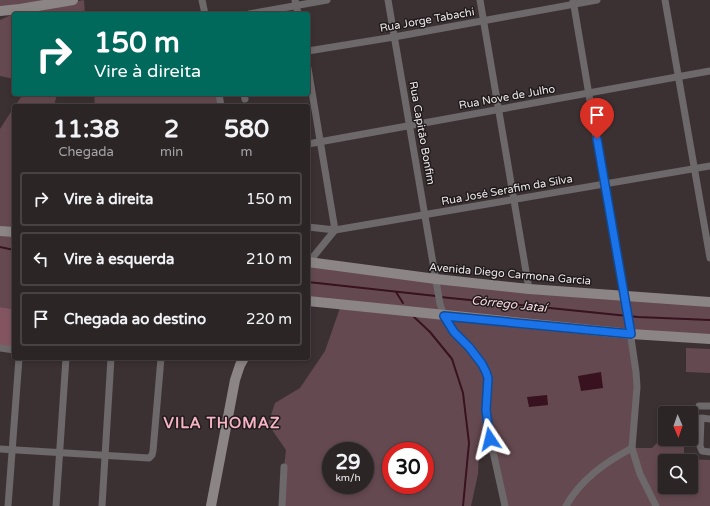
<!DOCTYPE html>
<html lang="pt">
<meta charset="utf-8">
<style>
body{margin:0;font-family:"Varela Round",sans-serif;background:#342d2e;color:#f1f3f6;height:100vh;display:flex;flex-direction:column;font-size:15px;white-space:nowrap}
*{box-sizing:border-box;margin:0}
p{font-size:13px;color:#a6a5a7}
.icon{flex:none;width:22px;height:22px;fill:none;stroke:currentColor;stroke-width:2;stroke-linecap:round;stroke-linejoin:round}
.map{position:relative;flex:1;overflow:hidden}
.panel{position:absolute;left:12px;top:104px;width:298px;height:256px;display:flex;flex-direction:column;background:#2c2526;border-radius:4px;box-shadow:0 2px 6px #0003,0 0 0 1px #484243}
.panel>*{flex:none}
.hud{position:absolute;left:12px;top:12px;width:298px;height:84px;border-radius:4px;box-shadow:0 2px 6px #0003,0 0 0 1px #484243;background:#00695c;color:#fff;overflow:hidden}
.needle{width:26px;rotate:178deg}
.fabs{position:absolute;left:658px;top:406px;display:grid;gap:8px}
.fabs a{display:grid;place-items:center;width:40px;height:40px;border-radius:4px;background:#2c2526;box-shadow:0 2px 6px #0003,0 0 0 1px #484243;font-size:20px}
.speed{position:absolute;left:322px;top:442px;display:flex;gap:8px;font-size:20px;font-weight:700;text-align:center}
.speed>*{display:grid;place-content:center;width:52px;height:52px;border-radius:50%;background:#2c2526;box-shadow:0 2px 6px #0003,0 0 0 1px #484243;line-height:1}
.speed small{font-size:10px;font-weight:400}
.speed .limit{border:6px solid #d22;background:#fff;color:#111}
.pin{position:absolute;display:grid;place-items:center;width:34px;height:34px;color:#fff;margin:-41px -17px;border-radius:50% 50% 50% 0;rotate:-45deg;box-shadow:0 0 4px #0007}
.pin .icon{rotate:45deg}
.me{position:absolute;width:44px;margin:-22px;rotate:350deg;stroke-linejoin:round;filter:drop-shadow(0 0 3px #0008)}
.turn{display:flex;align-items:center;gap:14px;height:84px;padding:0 16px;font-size:18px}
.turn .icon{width:52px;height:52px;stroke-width:2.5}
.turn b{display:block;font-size:28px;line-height:34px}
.eta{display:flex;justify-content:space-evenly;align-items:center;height:68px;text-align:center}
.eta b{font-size:24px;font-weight:700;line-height:28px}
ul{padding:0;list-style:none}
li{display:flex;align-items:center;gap:12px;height:54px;margin:0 8px 6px;padding:0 8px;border:2px solid #484243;border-radius:4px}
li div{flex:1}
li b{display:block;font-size:15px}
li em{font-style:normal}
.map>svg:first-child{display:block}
.green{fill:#654950;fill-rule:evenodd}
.forest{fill:#825561}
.water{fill:#38121e}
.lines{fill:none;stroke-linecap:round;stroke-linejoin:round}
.stream{stroke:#38121e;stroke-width:2}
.street{stroke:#6d6869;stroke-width:7}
.secondary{stroke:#8c8586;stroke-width:10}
.route-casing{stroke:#114b97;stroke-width:10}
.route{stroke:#1a73e8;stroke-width:7}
.labels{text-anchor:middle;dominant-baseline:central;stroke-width:3;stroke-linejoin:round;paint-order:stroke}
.street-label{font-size:11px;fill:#ede7e8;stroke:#1f1a1b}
.water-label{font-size:12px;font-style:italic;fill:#fadae1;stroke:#1f1a1b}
.district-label{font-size:15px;font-weight:bold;letter-spacing:1px;fill:#f5b3c3;stroke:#1f1a1b}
</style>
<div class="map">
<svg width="710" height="506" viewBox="0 0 710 506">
<rect width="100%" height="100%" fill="#3b3133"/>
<g class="green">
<polygon points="0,0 52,0 0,10"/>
<polygon points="84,0 85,14 14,14 14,79 0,76 0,20 20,11"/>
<polygon points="23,94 57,94 54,106 15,106"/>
<polygon points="94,94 163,94 164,95 169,94 216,94 219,106 95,106"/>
<polygon points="14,107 14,230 0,229 0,129"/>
<polygon points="0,232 14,234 14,309 0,307"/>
<polygon points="308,264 710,306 710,336 673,334 308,298"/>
<path d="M341,305L631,334L636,372L633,448H652L665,435V439H684V459L710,460V506H505L487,425L479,446L478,474L471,506H282L284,467L286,450L268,424L275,403L300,388L325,351ZM331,451H365V485H331ZM391,451H425V485H391ZM665,461H691V487H665Z"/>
<polygon points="686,348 710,349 710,373 686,372"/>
</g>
<polygon class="forest" points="0,307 14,309 14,347 0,345"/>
<g class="water">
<polygon points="601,372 603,388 581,391 578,376"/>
<polygon points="547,395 548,405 529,407 527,397"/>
</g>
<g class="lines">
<g class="stream">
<polyline points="0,247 14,250"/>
<polyline points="308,282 436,296"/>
<polyline points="396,292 403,303"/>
<polyline points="440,297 638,317 710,320"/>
<polyline points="412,315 430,332 452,359 463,393 469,443 463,506"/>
</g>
<g class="street">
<polyline points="202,0 205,14"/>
<polyline points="295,0 298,14"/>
<polyline points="388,0 440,304 444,316 454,332 469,347 483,364 487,371 488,378 486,410 487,424 505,506"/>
<polyline points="480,0 529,289"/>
<polyline points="573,0 604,184 626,304 636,372 637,387 632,448 635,458 640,474 656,506"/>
<polyline points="665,0 710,258"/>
<polyline points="249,14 327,0"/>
<polyline points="308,51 394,37 597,0"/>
<polyline points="308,68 335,230"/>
<polyline points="219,94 221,106"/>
<polyline points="244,94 245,99"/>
<polyline points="308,144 710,71"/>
<polyline points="308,227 335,230 710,166"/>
<polyline points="309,262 335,230"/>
<polyline points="0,348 14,350"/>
<polyline points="699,406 710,406"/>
<polyline points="710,419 701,418 700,446 702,451 710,452"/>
<polyline points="0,449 149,458 152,455 153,451 161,358"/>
<polyline points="8,506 19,358"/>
<polyline points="56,506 66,358"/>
<polyline points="102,506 111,358"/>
<polyline points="282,506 284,467"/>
<path d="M566,506C581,479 606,462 632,448"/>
</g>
<g class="secondary">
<polyline points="0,11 20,9 73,0"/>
<polyline points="0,231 14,232"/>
<polyline points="308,262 436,279 529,289 710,302"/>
<polyline points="308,301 631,334 710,339"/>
<polyline points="211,506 235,380 240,365 244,358"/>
</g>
</g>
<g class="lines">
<defs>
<polyline id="route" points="490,439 486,410 488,378 486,372 482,364 469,347 454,332 444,316 631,334 597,139"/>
</defs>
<use href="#route" class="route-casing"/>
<use href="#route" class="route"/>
</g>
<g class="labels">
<g class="street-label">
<text transform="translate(427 20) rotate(-10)">Rua Jorge Tabachi</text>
<text transform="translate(507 97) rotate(-10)">Rua Nove de Julho</text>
<text transform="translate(422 133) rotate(80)">Rua Capitão Bonfim</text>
<text transform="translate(507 190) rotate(-10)">Rua José Serafim da Silva</text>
<text transform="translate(510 274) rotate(5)">Avenida Diego Carmona Garcia</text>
</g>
<g class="water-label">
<text transform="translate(509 304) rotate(6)">Córrego Jataí</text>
</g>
<g class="district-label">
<text x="222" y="423">VILA THOMAZ</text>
</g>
</g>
</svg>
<div class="fabs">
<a><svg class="needle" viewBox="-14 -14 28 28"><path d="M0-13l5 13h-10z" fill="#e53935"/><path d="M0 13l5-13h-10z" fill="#a6a5a7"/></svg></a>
<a><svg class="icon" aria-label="search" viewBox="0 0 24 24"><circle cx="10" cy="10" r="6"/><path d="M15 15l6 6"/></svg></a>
</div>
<div class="speed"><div>29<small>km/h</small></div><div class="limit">30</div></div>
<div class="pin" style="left:597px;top:139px;background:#d93025"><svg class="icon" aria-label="arrive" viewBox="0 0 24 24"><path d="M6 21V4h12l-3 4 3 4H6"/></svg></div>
<svg class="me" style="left:490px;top:439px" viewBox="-20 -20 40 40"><path d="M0-17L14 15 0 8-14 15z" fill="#1a73e8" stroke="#fff" stroke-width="4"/></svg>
<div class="hud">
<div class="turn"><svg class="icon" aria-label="right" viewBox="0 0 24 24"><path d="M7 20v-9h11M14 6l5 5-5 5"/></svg><div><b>150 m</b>Vire à direita</div></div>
</div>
<section class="panel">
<div class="eta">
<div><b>11:38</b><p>Chegada</p></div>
<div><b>2</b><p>min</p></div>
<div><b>580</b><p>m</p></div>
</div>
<ul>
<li><svg class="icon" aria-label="right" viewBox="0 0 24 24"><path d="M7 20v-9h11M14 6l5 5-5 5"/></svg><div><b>Vire à direita</b></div><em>150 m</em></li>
<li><svg class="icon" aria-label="left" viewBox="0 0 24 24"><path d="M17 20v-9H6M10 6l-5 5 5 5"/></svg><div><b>Vire à esquerda</b></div><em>210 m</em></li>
<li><svg class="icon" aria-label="arrive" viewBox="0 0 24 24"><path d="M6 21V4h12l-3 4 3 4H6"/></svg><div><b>Chegada ao destino</b></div><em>220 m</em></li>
</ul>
</section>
</div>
